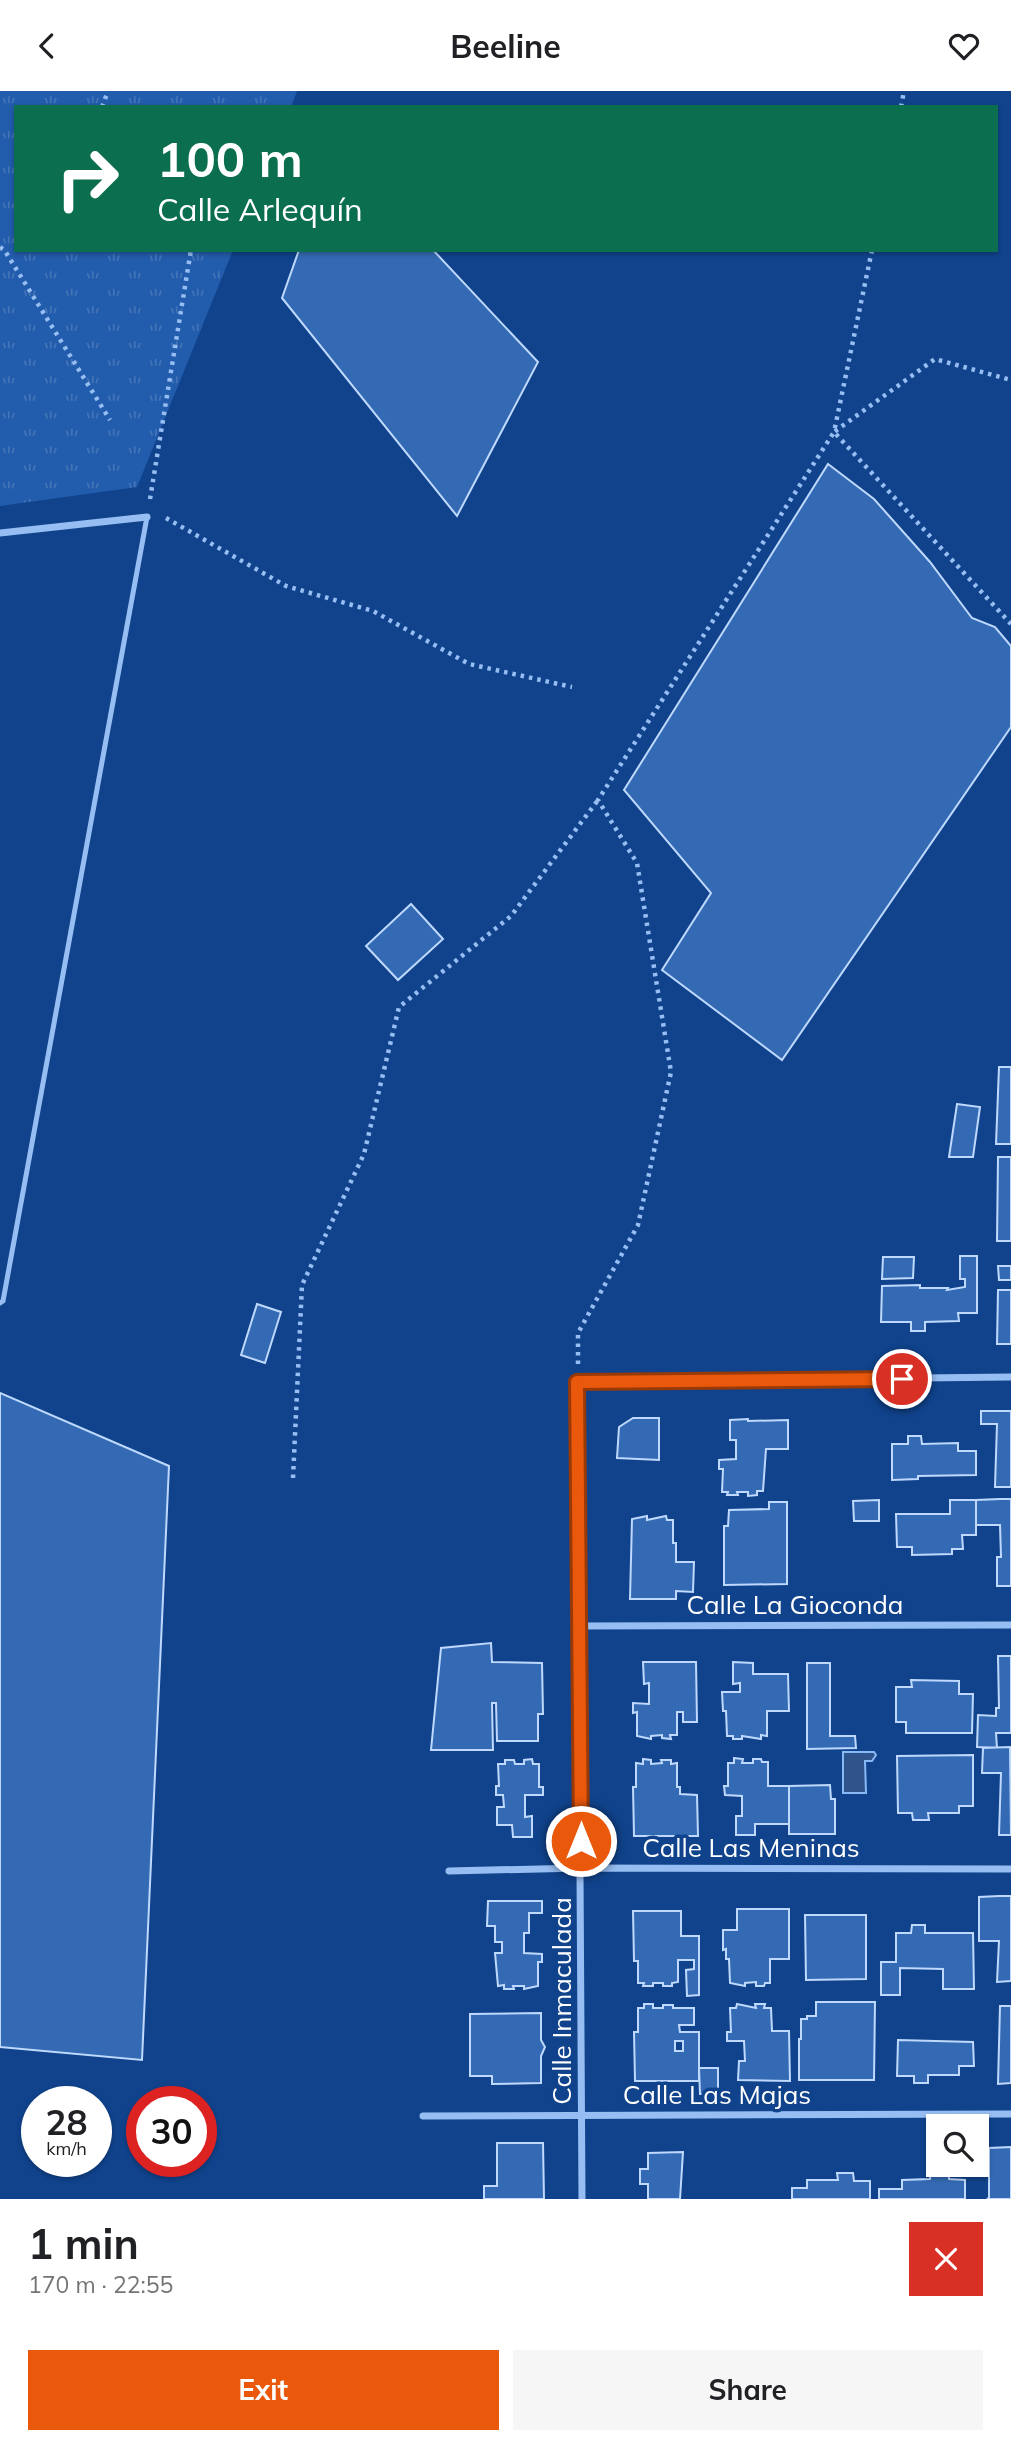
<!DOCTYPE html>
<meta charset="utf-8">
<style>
body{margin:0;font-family:Mulish,sans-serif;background:#f6f6f6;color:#202124;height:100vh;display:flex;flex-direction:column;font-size:26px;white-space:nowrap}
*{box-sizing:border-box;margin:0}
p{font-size:23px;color:#757577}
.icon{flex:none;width:38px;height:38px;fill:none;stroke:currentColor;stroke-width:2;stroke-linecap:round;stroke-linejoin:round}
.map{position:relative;height:2108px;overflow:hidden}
.drawer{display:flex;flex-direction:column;background:#fff;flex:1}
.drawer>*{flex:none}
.banner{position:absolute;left:14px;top:14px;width:984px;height:147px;border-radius:0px;box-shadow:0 2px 5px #0004;background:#0b6e4f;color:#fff;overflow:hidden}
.tools{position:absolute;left:926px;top:2023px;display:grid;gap:14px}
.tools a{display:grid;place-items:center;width:63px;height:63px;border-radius:0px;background:#fff;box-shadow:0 2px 5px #0004;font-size:35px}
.speed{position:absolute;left:21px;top:1995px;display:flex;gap:14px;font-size:35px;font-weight:700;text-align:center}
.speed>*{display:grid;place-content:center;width:91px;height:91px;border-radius:50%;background:#fff;box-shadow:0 2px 5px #0004;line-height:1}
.speed small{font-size:18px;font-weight:400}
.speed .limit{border:10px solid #d22;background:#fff;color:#111}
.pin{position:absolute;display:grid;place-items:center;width:60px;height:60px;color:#fff;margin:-30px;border:4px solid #fff;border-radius:50%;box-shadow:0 2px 7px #0007}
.me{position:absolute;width:77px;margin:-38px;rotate:0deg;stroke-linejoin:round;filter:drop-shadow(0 0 5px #0008)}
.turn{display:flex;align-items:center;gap:24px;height:147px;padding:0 28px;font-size:32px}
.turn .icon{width:91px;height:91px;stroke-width:2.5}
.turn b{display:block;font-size:49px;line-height:60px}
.round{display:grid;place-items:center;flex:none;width:74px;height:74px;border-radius:0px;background:#f6f6f6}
.headline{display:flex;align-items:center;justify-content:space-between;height:119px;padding:0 28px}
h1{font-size:42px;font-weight:700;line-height:52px}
.action{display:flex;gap:14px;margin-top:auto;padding:14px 28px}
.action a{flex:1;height:80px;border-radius:0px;background:#ea580c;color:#fff;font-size:28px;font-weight:700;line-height:80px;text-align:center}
.action a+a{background:#f6f6f6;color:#202124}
header{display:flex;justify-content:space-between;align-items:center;height:91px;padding:0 28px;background:#fff;font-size:32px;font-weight:700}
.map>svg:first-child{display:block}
.park{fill:url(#park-tufts)}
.water{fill:#2e548b;stroke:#89b8f6;stroke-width:2}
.building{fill:#346ab4;stroke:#bed9fd;stroke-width:2;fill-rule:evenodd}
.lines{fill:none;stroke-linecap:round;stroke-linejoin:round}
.path{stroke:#97bef2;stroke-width:4.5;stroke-dasharray:3.5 5;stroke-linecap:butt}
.service{stroke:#97bef2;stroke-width:5}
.minor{stroke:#97bef2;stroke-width:7}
.route-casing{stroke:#983908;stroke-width:18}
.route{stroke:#ea580c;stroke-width:12}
.labels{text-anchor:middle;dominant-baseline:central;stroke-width:7;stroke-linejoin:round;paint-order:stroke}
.street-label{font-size:26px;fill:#fff;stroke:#10438c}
</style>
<header><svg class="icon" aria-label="back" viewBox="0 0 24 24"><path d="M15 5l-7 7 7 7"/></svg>Beeline<svg class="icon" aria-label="heart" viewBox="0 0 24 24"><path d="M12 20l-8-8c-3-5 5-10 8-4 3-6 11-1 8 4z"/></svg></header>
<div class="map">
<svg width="1011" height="2108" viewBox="0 0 1011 2108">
<defs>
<pattern id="park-tufts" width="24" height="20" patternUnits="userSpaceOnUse" patternTransform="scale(1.75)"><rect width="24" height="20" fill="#225cac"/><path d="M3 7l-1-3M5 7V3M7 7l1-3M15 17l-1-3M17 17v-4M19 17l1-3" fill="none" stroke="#4374b8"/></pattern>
</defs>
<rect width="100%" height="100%" fill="#10438c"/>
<polygon class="park" points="0,0 297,0 291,16 16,16 16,159 233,159 137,396 0,415"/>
<polygon class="water" points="843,1661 874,1661 876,1664 872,1670 865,1670 866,1702 843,1702"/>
<g class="building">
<polygon points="299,159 433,159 538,271 457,425 282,207"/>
<polygon points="828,373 874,408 930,471 972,527 995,536 1011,555 1011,636 782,969 662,879 711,802 624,699"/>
<polygon points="411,813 443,848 398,889 366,855"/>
<polygon points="999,976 1011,976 1011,1053 996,1053"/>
<polygon points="957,1013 980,1016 973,1066 949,1066"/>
<polygon points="998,1066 1011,1066 1011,1150 997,1150"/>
<polygon points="960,1165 977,1165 977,1222 958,1222 959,1230 925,1231 925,1240 911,1240 911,1231 881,1231 882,1195 920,1194 920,1197 948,1197 947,1199 965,1196 965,1188 960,1188"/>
<polygon points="883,1166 914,1166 913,1187 882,1188"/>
<polygon points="998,1175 1011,1175 1011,1189 999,1189"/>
<polygon points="998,1199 1011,1199 1011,1253 997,1253"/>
<polygon points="257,1213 281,1221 265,1272 241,1264"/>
<polygon points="0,1302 169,1375 142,1969 0,1956"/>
<polygon points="981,1320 1011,1320 1011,1396 995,1396 997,1333 981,1333"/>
<polygon points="633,1327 659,1327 659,1369 617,1367 619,1336"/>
<polygon points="748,1328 748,1330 788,1329 788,1358 766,1358 763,1400 757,1400 757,1404 748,1405 748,1401 737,1401 738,1404 727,1404 728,1401 722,1401 723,1378 719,1378 719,1369 736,1368 736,1349 730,1349 730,1329"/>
<polygon points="908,1345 921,1345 922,1353 958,1352 958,1360 976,1360 976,1384 918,1385 918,1388 892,1389 892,1353 908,1353"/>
<polygon points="1000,1408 1011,1408 1011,1495 997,1495 997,1466 1001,1466 1000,1434 976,1434 976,1409"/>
<polygon points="879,1409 879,1430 854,1430 853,1410"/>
<polygon points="950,1409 976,1409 976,1444 962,1444 963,1458 952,1458 952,1463 912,1464 912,1456 897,1456 896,1423 950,1423"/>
<polygon points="769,1411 787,1411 787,1493 724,1494 724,1435 728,1435 729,1419 769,1418"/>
<polygon points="647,1425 647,1429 666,1425 667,1429 673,1429 673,1452 676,1452 676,1471 694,1471 693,1501 676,1500 676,1508 630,1508 632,1428"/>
<polygon points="491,1552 492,1571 542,1572 543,1623 538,1623 538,1650 497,1650 496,1612 492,1612 493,1659 431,1659 441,1557"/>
<polygon points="998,1565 1011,1565 1011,1642 996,1642 997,1657 977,1656 978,1624 996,1625 996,1617 999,1617"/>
<polygon points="643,1571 696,1571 697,1631 683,1631 683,1621 677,1621 677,1644 670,1644 671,1648 662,1647 662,1644 651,1645 651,1648 637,1645 637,1621 633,1622 633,1612 649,1613 649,1592 644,1593"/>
<polygon points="733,1571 753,1572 753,1583 788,1583 789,1620 767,1620 767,1645 761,1644 761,1648 742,1645 742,1648 733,1648 733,1645 727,1645 726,1620 723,1620 722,1601 740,1601 740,1592 733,1593"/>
<polygon points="807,1572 830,1572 830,1645 855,1645 856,1657 807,1658"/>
<polygon points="911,1589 959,1590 959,1603 973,1603 972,1642 906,1642 906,1631 896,1631 896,1596 912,1596"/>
<polygon points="1010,1656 1011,1744 999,1744 1001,1682 982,1682 983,1657"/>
<polygon points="973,1664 973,1715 959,1715 959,1722 928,1722 929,1729 913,1729 912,1722 898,1722 897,1665"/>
<polygon points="734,1667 743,1668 742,1672 753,1672 753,1668 761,1668 762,1671 768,1671 768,1695 789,1695 789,1733 755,1733 755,1744 736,1744 736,1725 742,1725 742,1705 725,1704 724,1695 728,1695 728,1672 734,1672"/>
<polygon points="532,1668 533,1673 539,1673 539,1696 543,1696 543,1704 525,1704 525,1726 532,1725 532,1746 513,1746 512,1734 497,1734 497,1716 504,1716 503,1704 496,1704 496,1695 499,1695 498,1673 505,1673 505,1669 514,1669 515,1673 524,1673 524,1669"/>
<polygon points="643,1668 651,1669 651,1673 662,1672 661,1669 671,1669 671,1673 677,1672 677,1696 680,1696 680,1703 697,1704 698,1745 634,1745 633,1696 636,1696 636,1672 643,1673"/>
<polygon points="830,1694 831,1708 835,1708 835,1743 789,1743 789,1695"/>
<polygon points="999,1805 1011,1805 1011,1890 997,1891 999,1850 979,1850 979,1806"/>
<polygon points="488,1810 542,1810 542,1822 529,1822 529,1842 524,1842 524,1862 542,1863 542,1871 538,1871 538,1895 524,1898 524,1895 513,1895 514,1898 504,1898 504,1894 498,1895 495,1862 502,1862 502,1851 495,1851 495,1835 487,1835"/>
<polygon points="737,1818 789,1818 789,1868 770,1868 770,1892 765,1892 764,1895 756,1895 756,1891 745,1892 745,1895 730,1892 729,1868 726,1868 726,1858 723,1859 723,1839 737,1839"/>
<polygon points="633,1820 681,1820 681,1845 699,1845 699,1904 687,1905 686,1879 694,1878 694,1869 678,1869 678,1891 672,1892 672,1895 663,1895 663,1892 653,1892 653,1895 643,1895 644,1892 638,1892 638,1870 634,1870"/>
<polygon points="805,1824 866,1824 866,1888 806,1889"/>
<polygon points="912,1834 925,1834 925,1842 973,1842 974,1898 943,1898 943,1878 900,1877 900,1904 881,1904 881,1871 896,1871 896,1842 911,1842"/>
<polygon points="816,1911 875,1911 874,1989 799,1989 799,1948 801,1948 801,1928 807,1928 807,1925 816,1925"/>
<path d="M644,1913H653V1917H663V1914H673V1917H694V1934H679L680,1941H699V1990H635L634,1941H638V1917H644ZM675,1950H683V1960H675Z"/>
<polygon points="737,1913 756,1917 755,1913 765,1913 764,1917 771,1917 772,1940 789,1940 790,1990 738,1989 739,1970 745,1970 744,1950 727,1950 727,1941 731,1941 730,1917 736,1917"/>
<polygon points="1000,1915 1011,1915 1011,1992 998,1993"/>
<polygon points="541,1922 541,1949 545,1956 541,1965 541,1992 492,1993 492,1985 470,1985 470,1923"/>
<polygon points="898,1949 973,1951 974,1975 959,1975 959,1984 928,1984 928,1992 914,1992 914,1985 897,1985"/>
<polygon points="699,1977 718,1977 718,2003 700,2003"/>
<polygon points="497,2052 543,2052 544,2108 484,2108 484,2095 497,2095"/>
<polygon points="1011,2056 1011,2108 987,2108 989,2107 989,2057"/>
<polygon points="683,2061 680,2108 648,2108 648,2093 640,2093 640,2078 648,2078 648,2062"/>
<polygon points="930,2080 949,2080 949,2088 965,2089 965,2108 879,2108 879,2098 902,2098 902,2089 930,2088"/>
<polygon points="837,2082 853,2082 854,2090 870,2090 870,2108 792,2108 792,2097 807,2097 807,2089 838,2089"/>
</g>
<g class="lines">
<g class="path">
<polyline points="102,16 108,0"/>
<polyline points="901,16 904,0"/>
<polyline points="0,156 5,160 110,329"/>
<polyline points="872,159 834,341 935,268 1011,289"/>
<polyline points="150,408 191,159"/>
<polyline points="166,427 286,495 373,520 469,573 572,596"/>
<polyline points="578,1273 578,1242 638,1134 671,981 637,772 598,709 834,341 1011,533"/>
<polyline points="293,1387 302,1194 364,1063 399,916 511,825 598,709"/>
</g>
<polyline class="service" points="0,1212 3,1210 147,426"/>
<g class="minor">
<polyline points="0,442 147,426"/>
<polyline points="579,1535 1011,1534"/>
<polyline points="449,1780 581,1777 1011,1778"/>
<polyline points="423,2025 1011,2023"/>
<polyline points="582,2108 577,1291 1011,1286"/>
</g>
</g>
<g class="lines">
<defs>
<polyline id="route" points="581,1750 577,1291 902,1288"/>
</defs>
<use href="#route" class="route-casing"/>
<use href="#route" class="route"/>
</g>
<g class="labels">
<g class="street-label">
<text x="795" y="1513">Calle La Gioconda</text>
<text x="751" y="1756">Calle Las Meninas</text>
<text transform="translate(561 1910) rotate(-90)">Calle Inmaculada</text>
<text x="717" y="2003">Calle Las Majas</text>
</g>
</g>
</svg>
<div class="tools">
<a><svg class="icon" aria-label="search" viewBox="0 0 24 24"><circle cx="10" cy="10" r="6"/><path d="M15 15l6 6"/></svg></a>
</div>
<div class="speed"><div>28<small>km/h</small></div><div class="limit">30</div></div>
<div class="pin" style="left:902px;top:1288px;background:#d93025"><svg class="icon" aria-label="arrive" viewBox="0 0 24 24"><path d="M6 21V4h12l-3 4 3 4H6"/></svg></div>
<svg class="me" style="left:581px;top:1750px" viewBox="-20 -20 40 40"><circle r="17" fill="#ea580c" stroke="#fff" stroke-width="3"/><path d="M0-11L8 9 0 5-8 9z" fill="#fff"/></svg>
<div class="banner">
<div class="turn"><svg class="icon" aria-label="right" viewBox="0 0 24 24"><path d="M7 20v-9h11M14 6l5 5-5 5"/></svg><div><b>100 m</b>Calle Arlequín</div></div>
</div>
</div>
<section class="drawer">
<div class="headline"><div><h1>1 min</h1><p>170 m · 22:55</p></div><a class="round" style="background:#d93025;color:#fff"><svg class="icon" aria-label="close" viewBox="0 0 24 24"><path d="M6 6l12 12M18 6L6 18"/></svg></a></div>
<div class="action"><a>Exit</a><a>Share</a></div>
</section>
